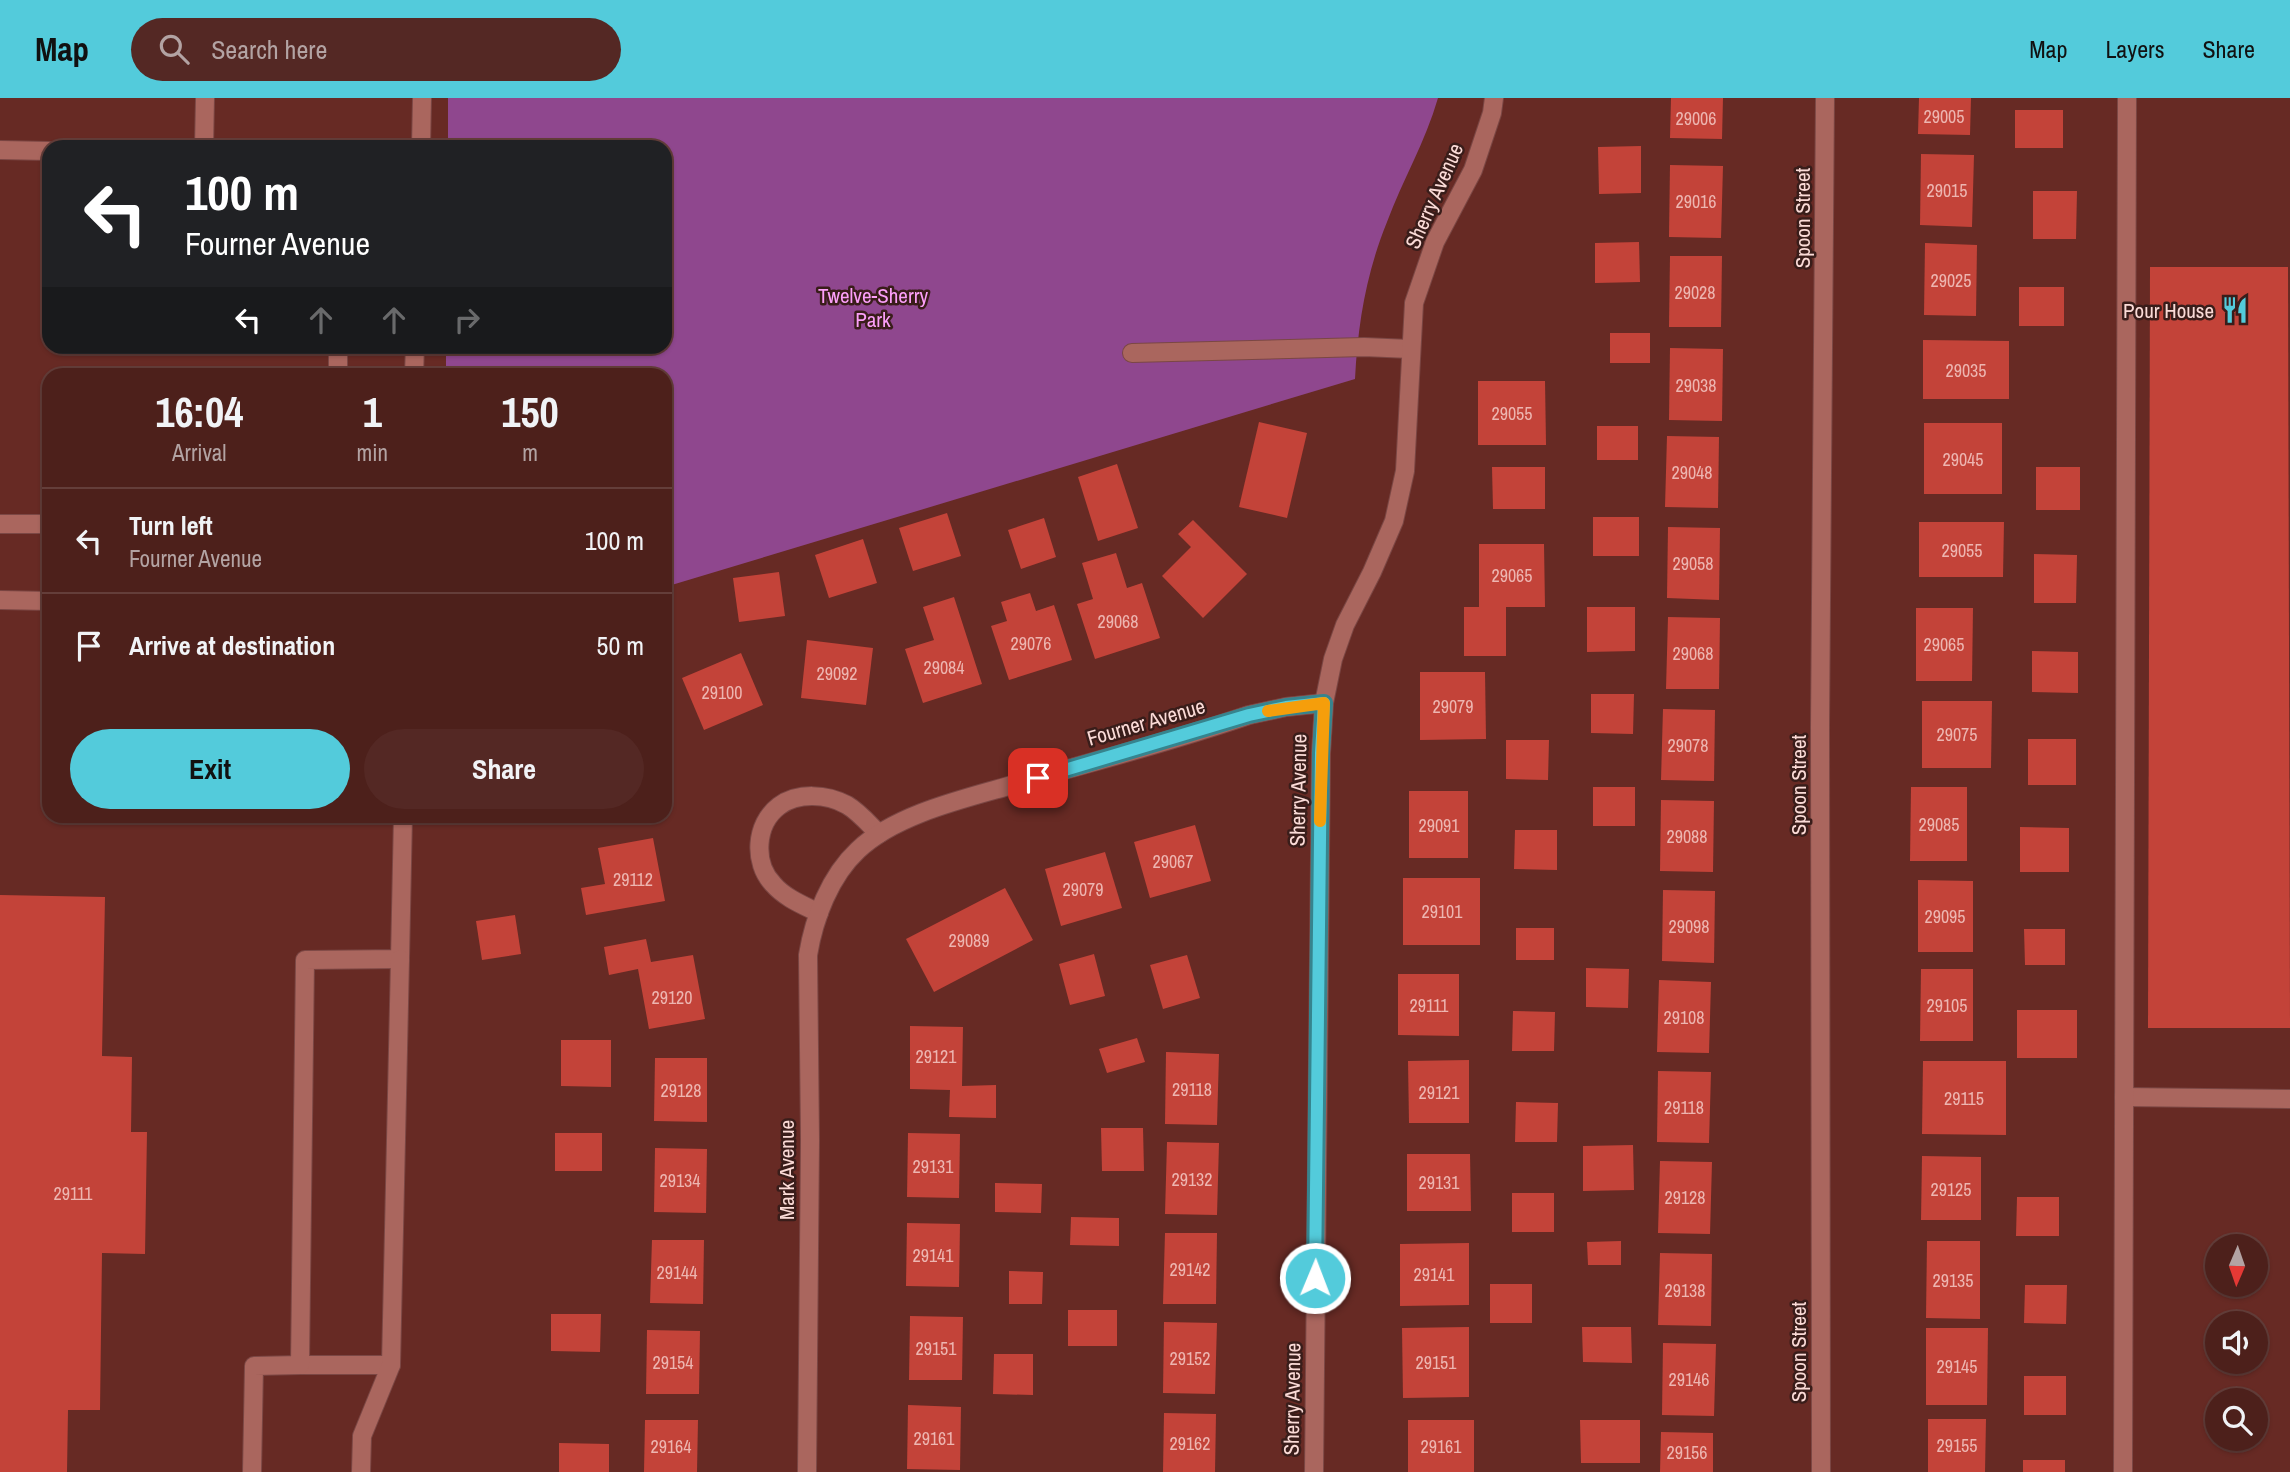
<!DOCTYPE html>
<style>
body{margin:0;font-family:"Archivo Narrow",sans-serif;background:#542824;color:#f1f3f6;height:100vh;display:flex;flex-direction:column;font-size:26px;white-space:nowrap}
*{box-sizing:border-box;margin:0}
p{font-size:23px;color:#b3a3a3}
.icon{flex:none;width:38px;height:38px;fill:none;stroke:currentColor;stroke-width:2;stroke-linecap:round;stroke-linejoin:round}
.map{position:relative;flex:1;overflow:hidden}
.panel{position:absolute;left:42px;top:270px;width:630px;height:455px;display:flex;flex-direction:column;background:#4d201b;border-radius:21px;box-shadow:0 2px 5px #0004,0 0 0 2px #643e3a}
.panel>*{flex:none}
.banner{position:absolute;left:42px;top:42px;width:630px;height:214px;border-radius:21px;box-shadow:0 2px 5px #0004,0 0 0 2px #643e3a;background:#202124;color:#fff;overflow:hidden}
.needle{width:46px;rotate:182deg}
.fabs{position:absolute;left:2205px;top:1136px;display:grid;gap:14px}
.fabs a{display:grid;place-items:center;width:63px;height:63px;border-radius:50%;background:#4d201b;box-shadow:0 2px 5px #0004,0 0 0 2px #643e3a;font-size:35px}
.pin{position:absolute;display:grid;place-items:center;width:60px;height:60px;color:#fff;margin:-30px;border-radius:14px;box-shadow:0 4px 10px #0006}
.me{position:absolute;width:77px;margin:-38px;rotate:1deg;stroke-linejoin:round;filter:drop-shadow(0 0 5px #0008)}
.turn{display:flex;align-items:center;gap:24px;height:147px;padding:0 28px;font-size:32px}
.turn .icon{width:91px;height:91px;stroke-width:2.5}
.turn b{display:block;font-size:49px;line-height:60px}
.lanes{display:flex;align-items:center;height:66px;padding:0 28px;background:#0003;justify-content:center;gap:35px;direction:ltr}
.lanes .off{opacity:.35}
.eta{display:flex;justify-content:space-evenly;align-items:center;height:119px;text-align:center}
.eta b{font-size:42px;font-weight:700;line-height:49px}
.primary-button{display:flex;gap:14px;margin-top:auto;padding:14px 28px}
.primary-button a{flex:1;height:80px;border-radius:42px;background:#53cbdb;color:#111;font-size:28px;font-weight:700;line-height:80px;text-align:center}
.primary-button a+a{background:#542824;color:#f1f3f6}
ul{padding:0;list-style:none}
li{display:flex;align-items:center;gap:21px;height:105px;padding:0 28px;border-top:2px solid #643e3a}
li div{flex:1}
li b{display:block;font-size:26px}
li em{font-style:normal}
header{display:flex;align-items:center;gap:42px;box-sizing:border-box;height:98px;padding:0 35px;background:#53cbdb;color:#111}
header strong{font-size:33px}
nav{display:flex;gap:38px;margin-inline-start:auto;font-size:24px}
.search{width:490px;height:63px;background:#542824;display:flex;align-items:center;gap:18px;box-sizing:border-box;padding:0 24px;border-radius:38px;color:#b3a3a3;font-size:26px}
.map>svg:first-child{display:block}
.green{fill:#8f478e}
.building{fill:#c34339}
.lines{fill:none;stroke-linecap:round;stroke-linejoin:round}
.minor-casing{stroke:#7b4744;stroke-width:20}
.minor{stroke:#aa665e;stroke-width:18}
.route-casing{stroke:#36848e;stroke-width:18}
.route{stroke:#53cbdb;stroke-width:12}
.slow{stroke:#f59e0b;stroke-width:12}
.labels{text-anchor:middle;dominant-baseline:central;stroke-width:5;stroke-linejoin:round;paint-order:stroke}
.number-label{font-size:18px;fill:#edb5b0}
.street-label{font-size:21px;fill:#fbdbd7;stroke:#391d1a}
.park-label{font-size:21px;fill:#fc9ff9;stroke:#391d1a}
.poi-label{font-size:21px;fill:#fbdbd7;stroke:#391d1a;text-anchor:end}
</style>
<header>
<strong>Map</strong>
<div class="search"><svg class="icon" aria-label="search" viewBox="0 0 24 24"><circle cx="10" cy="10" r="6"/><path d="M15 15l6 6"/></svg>Search here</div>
<nav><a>Map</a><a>Layers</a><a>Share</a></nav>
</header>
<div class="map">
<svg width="2290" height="1374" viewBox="0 0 2290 1374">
<rect width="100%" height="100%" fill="#672a24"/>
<path class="green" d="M448,0H1438C1425,45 1403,81 1387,124C1366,176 1358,225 1355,281L665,489V276H446V249L665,248V49H448Z"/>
<g class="building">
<polygon points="1671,0 1723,0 1722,41 1670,40"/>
<polygon points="1919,0 1971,0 1970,37 1918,36"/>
<rect x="2015" y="12" width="48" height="38"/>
<polygon points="1641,48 1641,95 1599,96 1598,49"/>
<polygon points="1921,56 1974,57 1972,129 1920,127"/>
<polygon points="1670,67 1723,68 1721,140 1669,139"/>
<polygon points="2033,93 2077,93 2076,141 2033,141"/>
<polygon points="1639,144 1640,184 1595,185 1595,145"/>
<polygon points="1925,145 1977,147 1976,218 1924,217"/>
<polygon points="1670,158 1722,158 1721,229 1669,229"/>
<polygon points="2150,169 2288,169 2290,930 2148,930"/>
<rect x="2019" y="189" width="45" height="39"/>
<rect x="1610" y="235" width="40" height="30"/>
<polygon points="1923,242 2009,243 2009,301 1923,301"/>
<polygon points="1670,250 1723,251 1722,323 1669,322"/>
<polygon points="1478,283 1545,283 1546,347 1478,347"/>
<polygon points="1259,324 1307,335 1287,420 1239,409"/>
<rect x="1924" y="325" width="78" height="71"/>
<rect x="1597" y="328" width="41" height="34"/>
<polygon points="1667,338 1719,339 1718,410 1665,409"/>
<polygon points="1117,366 1138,430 1098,443 1078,379"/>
<polygon points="1492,369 1545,369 1545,411 1493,411"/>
<rect x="2036" y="369" width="44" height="43"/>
<polygon points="947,415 961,458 913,473 899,430"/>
<rect x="1593" y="419" width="46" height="39"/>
<polygon points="1044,420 1056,459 1021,471 1008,432"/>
<polygon points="1193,422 1247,476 1203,520 1162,478 1191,449 1178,436"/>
<polygon points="1919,424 2004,424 2003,479 1919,479"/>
<polygon points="1668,429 1720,430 1719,502 1667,500"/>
<polygon points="863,441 877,485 829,500 815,457"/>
<polygon points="1479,446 1544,446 1545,509 1506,509 1506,558 1464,558 1464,509 1479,509"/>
<polygon points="1116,455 1127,490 1142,485 1160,540 1095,561 1077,506 1093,501 1082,465"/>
<polygon points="2034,456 2077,457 2076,505 2034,505"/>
<polygon points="779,474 785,518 739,524 733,480"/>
<polygon points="1030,495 1036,513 1054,507 1072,562 1009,582 991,528 1007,523 1001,504"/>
<polygon points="954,499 982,586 923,605 905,551 934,542 923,509"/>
<polygon points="1587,509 1635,509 1635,553 1587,554"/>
<polygon points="1916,510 1973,510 1972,583 1916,583"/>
<polygon points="1668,519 1720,520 1719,591 1666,591"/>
<polygon points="807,542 873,550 866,607 801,600"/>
<polygon points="2032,553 2078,554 2078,595 2032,594"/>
<polygon points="741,555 763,607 704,632 682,580"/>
<polygon points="1420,574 1485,574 1486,641 1420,642"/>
<polygon points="1591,596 1634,596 1633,636 1591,635"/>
<polygon points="1922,603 1992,603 1991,670 1922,670"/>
<polygon points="1663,611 1715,612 1714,683 1661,682"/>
<rect x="2028" y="641" width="48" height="46"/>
<polygon points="1506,642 1549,642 1548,682 1506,681"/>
<rect x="1593" y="689" width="42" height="39"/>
<polygon points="1911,689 1967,689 1967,763 1910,763"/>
<rect x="1409" y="693" width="59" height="67"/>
<polygon points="1661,702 1714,703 1713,774 1660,773"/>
<polygon points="1195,727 1211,783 1150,800 1134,744"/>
<polygon points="2020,729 2069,730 2069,774 2020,774"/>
<polygon points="1515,732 1557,732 1557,772 1514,771"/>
<polygon points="653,740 665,803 586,817 581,790 605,786 598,750"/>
<polygon points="1105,754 1122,810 1061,828 1045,771"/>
<rect x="1403" y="780" width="77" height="67"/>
<polygon points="1918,782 1973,783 1973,854 1918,854"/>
<polygon points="1005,790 1033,842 934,894 906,841"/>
<polygon points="1663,792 1715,793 1714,865 1662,863"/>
<polygon points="0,797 105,799 102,958 132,959 131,1034 147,1034 145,1156 102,1155 100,1312 68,1312 67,1374 0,1374"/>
<polygon points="515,817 521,856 482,862 476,823"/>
<rect x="1516" y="830" width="38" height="32"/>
<polygon points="2024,831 2065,831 2065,867 2025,867"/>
<polygon points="646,841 651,864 693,857 705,921 649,931 638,871 609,877 604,849"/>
<polygon points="1094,856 1105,898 1070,907 1059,866"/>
<polygon points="1187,857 1200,900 1163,911 1150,867"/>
<polygon points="1586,870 1629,871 1628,910 1586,909"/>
<polygon points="1921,871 1973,871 1973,943 1920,943"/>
<polygon points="1398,876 1459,876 1459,938 1398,937"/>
<polygon points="1659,882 1711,884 1709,955 1657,954"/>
<rect x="2017" y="912" width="60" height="48"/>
<polygon points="1513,913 1555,914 1554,953 1512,953"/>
<polygon points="910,928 963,929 962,988 996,987 996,1020 949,1019 950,992 910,991"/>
<polygon points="1137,940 1145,964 1107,975 1099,951"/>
<polygon points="561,942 611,942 611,989 561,988"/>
<polygon points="1166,954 1219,956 1217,1027 1165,1026"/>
<polygon points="655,960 707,960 707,1024 654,1023"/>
<polygon points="1469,962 1469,1025 1409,1025 1408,963"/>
<polygon points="1923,963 2006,963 2006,1037 1922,1036"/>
<polygon points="1658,973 1711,974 1709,1045 1657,1044"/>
<polygon points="1516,1004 1558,1005 1557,1044 1515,1044"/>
<polygon points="1101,1030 1143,1030 1144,1073 1102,1073"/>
<rect x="555" y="1035" width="47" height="38"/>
<polygon points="908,1035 960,1036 959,1100 907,1099"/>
<polygon points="1167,1044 1219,1045 1217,1117 1165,1116"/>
<polygon points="1633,1047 1634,1092 1583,1093 1583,1048"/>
<polygon points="655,1050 707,1051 706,1115 654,1114"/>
<polygon points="1407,1056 1470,1056 1471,1113 1407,1113"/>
<polygon points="1922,1058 1981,1059 1981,1122 1921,1122"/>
<polygon points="1660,1063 1712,1064 1710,1136 1658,1135"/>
<polygon points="995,1085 1042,1086 1041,1115 995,1114"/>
<rect x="1512" y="1095" width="42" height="39"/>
<polygon points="2017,1099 2059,1099 2059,1138 2016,1138"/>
<polygon points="1071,1119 1119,1120 1119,1148 1070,1147"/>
<polygon points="907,1125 960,1126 959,1189 906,1188"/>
<polygon points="1165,1135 1217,1135 1216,1206 1163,1206"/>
<polygon points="652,1142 704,1142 703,1206 650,1205"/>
<polygon points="1621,1143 1621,1167 1588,1167 1587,1144"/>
<polygon points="1927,1143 1980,1143 1980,1221 1926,1220"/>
<polygon points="1469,1145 1469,1207 1400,1208 1400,1146"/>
<polygon points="1660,1155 1712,1156 1711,1228 1658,1227"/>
<polygon points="1009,1173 1043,1174 1042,1206 1009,1206"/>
<rect x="1490" y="1186" width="42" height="39"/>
<polygon points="2025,1187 2067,1187 2066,1226 2024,1225"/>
<rect x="1068" y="1212" width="49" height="36"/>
<polygon points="551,1216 601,1216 600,1254 551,1253"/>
<polygon points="910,1218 963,1219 962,1282 909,1282"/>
<polygon points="1164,1224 1217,1225 1215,1296 1163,1295"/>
<polygon points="1469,1229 1469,1299 1403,1300 1402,1230"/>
<polygon points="1582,1229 1631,1229 1632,1265 1583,1264"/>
<polygon points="1926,1230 1988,1230 1987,1307 1926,1307"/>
<polygon points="647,1232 700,1233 699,1296 646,1296"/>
<polygon points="1663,1245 1716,1246 1714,1318 1662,1317"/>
<polygon points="994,1256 1033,1256 1033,1297 993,1296"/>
<rect x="2024" y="1278" width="42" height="39"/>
<polygon points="908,1307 961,1309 960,1372 907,1371"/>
<polygon points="1164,1315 1216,1316 1215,1374 1163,1374"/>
<polygon points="1928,1321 1986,1321 1985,1374 1928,1374"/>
<polygon points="645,1322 698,1322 697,1374 644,1374"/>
<rect x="1408" y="1322" width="66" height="52"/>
<polygon points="1580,1322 1640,1322 1640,1365 1581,1365"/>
<polygon points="1661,1334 1713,1335 1713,1374 1660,1374"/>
<polygon points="559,1345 609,1346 609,1374 559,1374"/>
<rect x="2023" y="1362" width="42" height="12"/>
</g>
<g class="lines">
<defs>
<g id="minor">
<polyline points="204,49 205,0"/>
<polyline points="421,49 422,0"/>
<polyline points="0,52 49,53"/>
<polyline points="1132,255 1364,249 1410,251"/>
<polyline points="338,276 338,248"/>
<polyline points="414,276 415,248"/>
<polyline points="0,426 49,426"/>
<polyline points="0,502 49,503"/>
<path d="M819,815C803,807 785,800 773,786C753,765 755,726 779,708C798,694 827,696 847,707C859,714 869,726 879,736"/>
<polyline points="2124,999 2290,1001"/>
<polyline points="300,1267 391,1267"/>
<polyline points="252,1374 254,1268 300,1267 305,862 400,861 403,718"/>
<polyline points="361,1374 362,1338 391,1267 400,861"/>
<path d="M807,1374L810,1042L808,857C814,820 830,778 858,752C897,715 968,700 1019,685C1095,663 1174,643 1249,617L1286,609L1324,605"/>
<polyline points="1314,1374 1321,655 1324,605 1333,561 1345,527 1372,474 1394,423 1405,373 1414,205 1435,144 1473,72 1492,15 1494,0"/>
<polyline points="1821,1374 1820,628 1825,0"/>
<polyline points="2123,1374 2127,0"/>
</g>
</defs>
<use href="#minor" class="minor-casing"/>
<use href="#minor" class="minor"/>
</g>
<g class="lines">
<defs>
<polyline id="route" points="1038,680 1249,617 1286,609 1324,605 1321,655 1315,1180"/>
</defs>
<use href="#route" class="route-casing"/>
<use href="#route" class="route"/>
<polyline class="slow" points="1268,613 1324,605 1320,723"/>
</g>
<defs>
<symbol id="restaurant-bare" viewBox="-9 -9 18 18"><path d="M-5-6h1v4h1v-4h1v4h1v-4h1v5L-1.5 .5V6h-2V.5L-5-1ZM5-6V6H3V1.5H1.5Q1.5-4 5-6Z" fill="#53cbdb" stroke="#391d1a" stroke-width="2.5" paint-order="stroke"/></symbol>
</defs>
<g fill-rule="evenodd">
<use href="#restaurant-bare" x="2216" y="193" width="38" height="38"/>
</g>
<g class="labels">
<g class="number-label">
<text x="1944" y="18">29005</text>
<text x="1696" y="20">29006</text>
<text x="1947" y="92">29015</text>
<text x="1696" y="103">29016</text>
<text x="1951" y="182">29025</text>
<text x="1695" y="194">29028</text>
<text x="1966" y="272">29035</text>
<text x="1696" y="287">29038</text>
<text x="1512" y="315">29055</text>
<text x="1963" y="361">29045</text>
<text x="1692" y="374">29048</text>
<text x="1962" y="452">29055</text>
<text x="1693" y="465">29058</text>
<text x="1512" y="477">29065</text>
<text x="1118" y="523">29068</text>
<text x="1031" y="545">29076</text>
<text x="1944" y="546">29065</text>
<text x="1693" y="555">29068</text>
<text x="944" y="569">29084</text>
<text x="837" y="575">29092</text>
<text x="722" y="594">29100</text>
<text x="1453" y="608">29079</text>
<text x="1957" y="636">29075</text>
<text x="1688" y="647">29078</text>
<text x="1939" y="726">29085</text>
<text x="1439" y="727">29091</text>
<text x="1687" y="738">29088</text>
<text x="1173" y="763">29067</text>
<text x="633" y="781">29112</text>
<text x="1083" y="791">29079</text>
<text x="1442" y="813">29101</text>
<text x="1945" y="818">29095</text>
<text x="1689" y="828">29098</text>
<text x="969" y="842">29089</text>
<text x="672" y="899">29120</text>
<text x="1429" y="907">29111</text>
<text x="1947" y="907">29105</text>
<text x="1684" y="919">29108</text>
<text x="936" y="958">29121</text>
<text x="1192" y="991">29118</text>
<text x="681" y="992">29128</text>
<text x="1439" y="994">29121</text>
<text x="1964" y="1000">29115</text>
<text x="1684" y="1009">29118</text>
<text x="933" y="1068">29131</text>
<text x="1192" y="1081">29132</text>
<text x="680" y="1082">29134</text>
<text x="1439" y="1084">29131</text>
<text x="1951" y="1091">29125</text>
<text x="73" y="1095">29111</text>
<text x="1685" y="1099">29128</text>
<text x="933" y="1157">29141</text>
<text x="1190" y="1171">29142</text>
<text x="677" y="1174">29144</text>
<text x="1434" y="1176">29141</text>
<text x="1953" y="1182">29135</text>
<text x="1685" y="1192">29138</text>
<text x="936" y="1250">29151</text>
<text x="1190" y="1260">29152</text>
<text x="673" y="1264">29154</text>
<text x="1436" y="1264">29151</text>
<text x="1957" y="1268">29145</text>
<text x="1689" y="1281">29146</text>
<text x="934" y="1340">29161</text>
<text x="1190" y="1345">29162</text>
<text x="1957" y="1347">29155</text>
<text x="671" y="1348">29164</text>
<text x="1441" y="1348">29161</text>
<text x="1687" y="1354">29156</text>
</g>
<g class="street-label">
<text transform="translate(1434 98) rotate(-66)">Sherry Avenue</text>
<text transform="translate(1802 120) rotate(-90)">Spoon Street</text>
<text transform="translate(1146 624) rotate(-16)">Fourner Avenue</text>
<text transform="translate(1798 687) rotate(-90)">Spoon Street</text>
<text transform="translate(1298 692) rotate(-89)">Sherry Avenue</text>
<text transform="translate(786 1072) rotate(-90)">Mark Avenue</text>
<text transform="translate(1798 1254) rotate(-90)">Spoon Street</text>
<text transform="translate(1292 1301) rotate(-89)">Sherry Avenue</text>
</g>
<g class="park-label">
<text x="873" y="197">Twelve-Sherry<tspan x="873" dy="24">Park</tspan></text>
</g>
<g class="poi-label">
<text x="2214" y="212">Pour House</text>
</g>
</g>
</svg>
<div class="fabs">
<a><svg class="needle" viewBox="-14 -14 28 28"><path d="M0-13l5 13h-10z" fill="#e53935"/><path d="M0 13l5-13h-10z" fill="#b3a3a3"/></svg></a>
<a><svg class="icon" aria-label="sound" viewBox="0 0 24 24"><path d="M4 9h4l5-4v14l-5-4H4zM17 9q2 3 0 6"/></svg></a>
<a><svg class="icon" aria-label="search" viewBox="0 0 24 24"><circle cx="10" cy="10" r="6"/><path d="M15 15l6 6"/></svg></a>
</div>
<div class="pin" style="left:1038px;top:680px;background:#d93025"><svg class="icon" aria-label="arrive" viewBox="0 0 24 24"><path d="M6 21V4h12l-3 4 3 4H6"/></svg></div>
<svg class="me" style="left:1315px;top:1180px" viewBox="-20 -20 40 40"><circle r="17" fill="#53cbdb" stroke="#fff" stroke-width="3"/><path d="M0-11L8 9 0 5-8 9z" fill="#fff"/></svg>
<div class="banner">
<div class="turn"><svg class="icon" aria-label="left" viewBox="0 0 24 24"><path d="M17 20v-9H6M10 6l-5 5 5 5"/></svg><div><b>100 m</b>Fourner Avenue</div></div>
<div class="lanes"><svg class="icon" aria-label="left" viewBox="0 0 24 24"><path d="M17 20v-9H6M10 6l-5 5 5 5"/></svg><svg class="icon off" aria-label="ahead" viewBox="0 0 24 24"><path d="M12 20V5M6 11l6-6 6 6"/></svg><svg class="icon off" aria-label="ahead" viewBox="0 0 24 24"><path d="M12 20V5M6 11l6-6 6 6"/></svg><svg class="icon off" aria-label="right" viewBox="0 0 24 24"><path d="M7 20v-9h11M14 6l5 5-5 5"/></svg></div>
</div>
<section class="panel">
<div class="eta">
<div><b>16:04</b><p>Arrival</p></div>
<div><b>1</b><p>min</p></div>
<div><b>150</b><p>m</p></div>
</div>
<ul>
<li><svg class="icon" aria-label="left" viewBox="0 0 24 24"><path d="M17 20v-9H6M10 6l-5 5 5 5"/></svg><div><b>Turn left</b><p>Fourner Avenue</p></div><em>100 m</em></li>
<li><svg class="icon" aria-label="arrive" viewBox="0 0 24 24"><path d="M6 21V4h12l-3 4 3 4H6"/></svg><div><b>Arrive at destination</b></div><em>50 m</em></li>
</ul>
<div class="primary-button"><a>Exit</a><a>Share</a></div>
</section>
</div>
